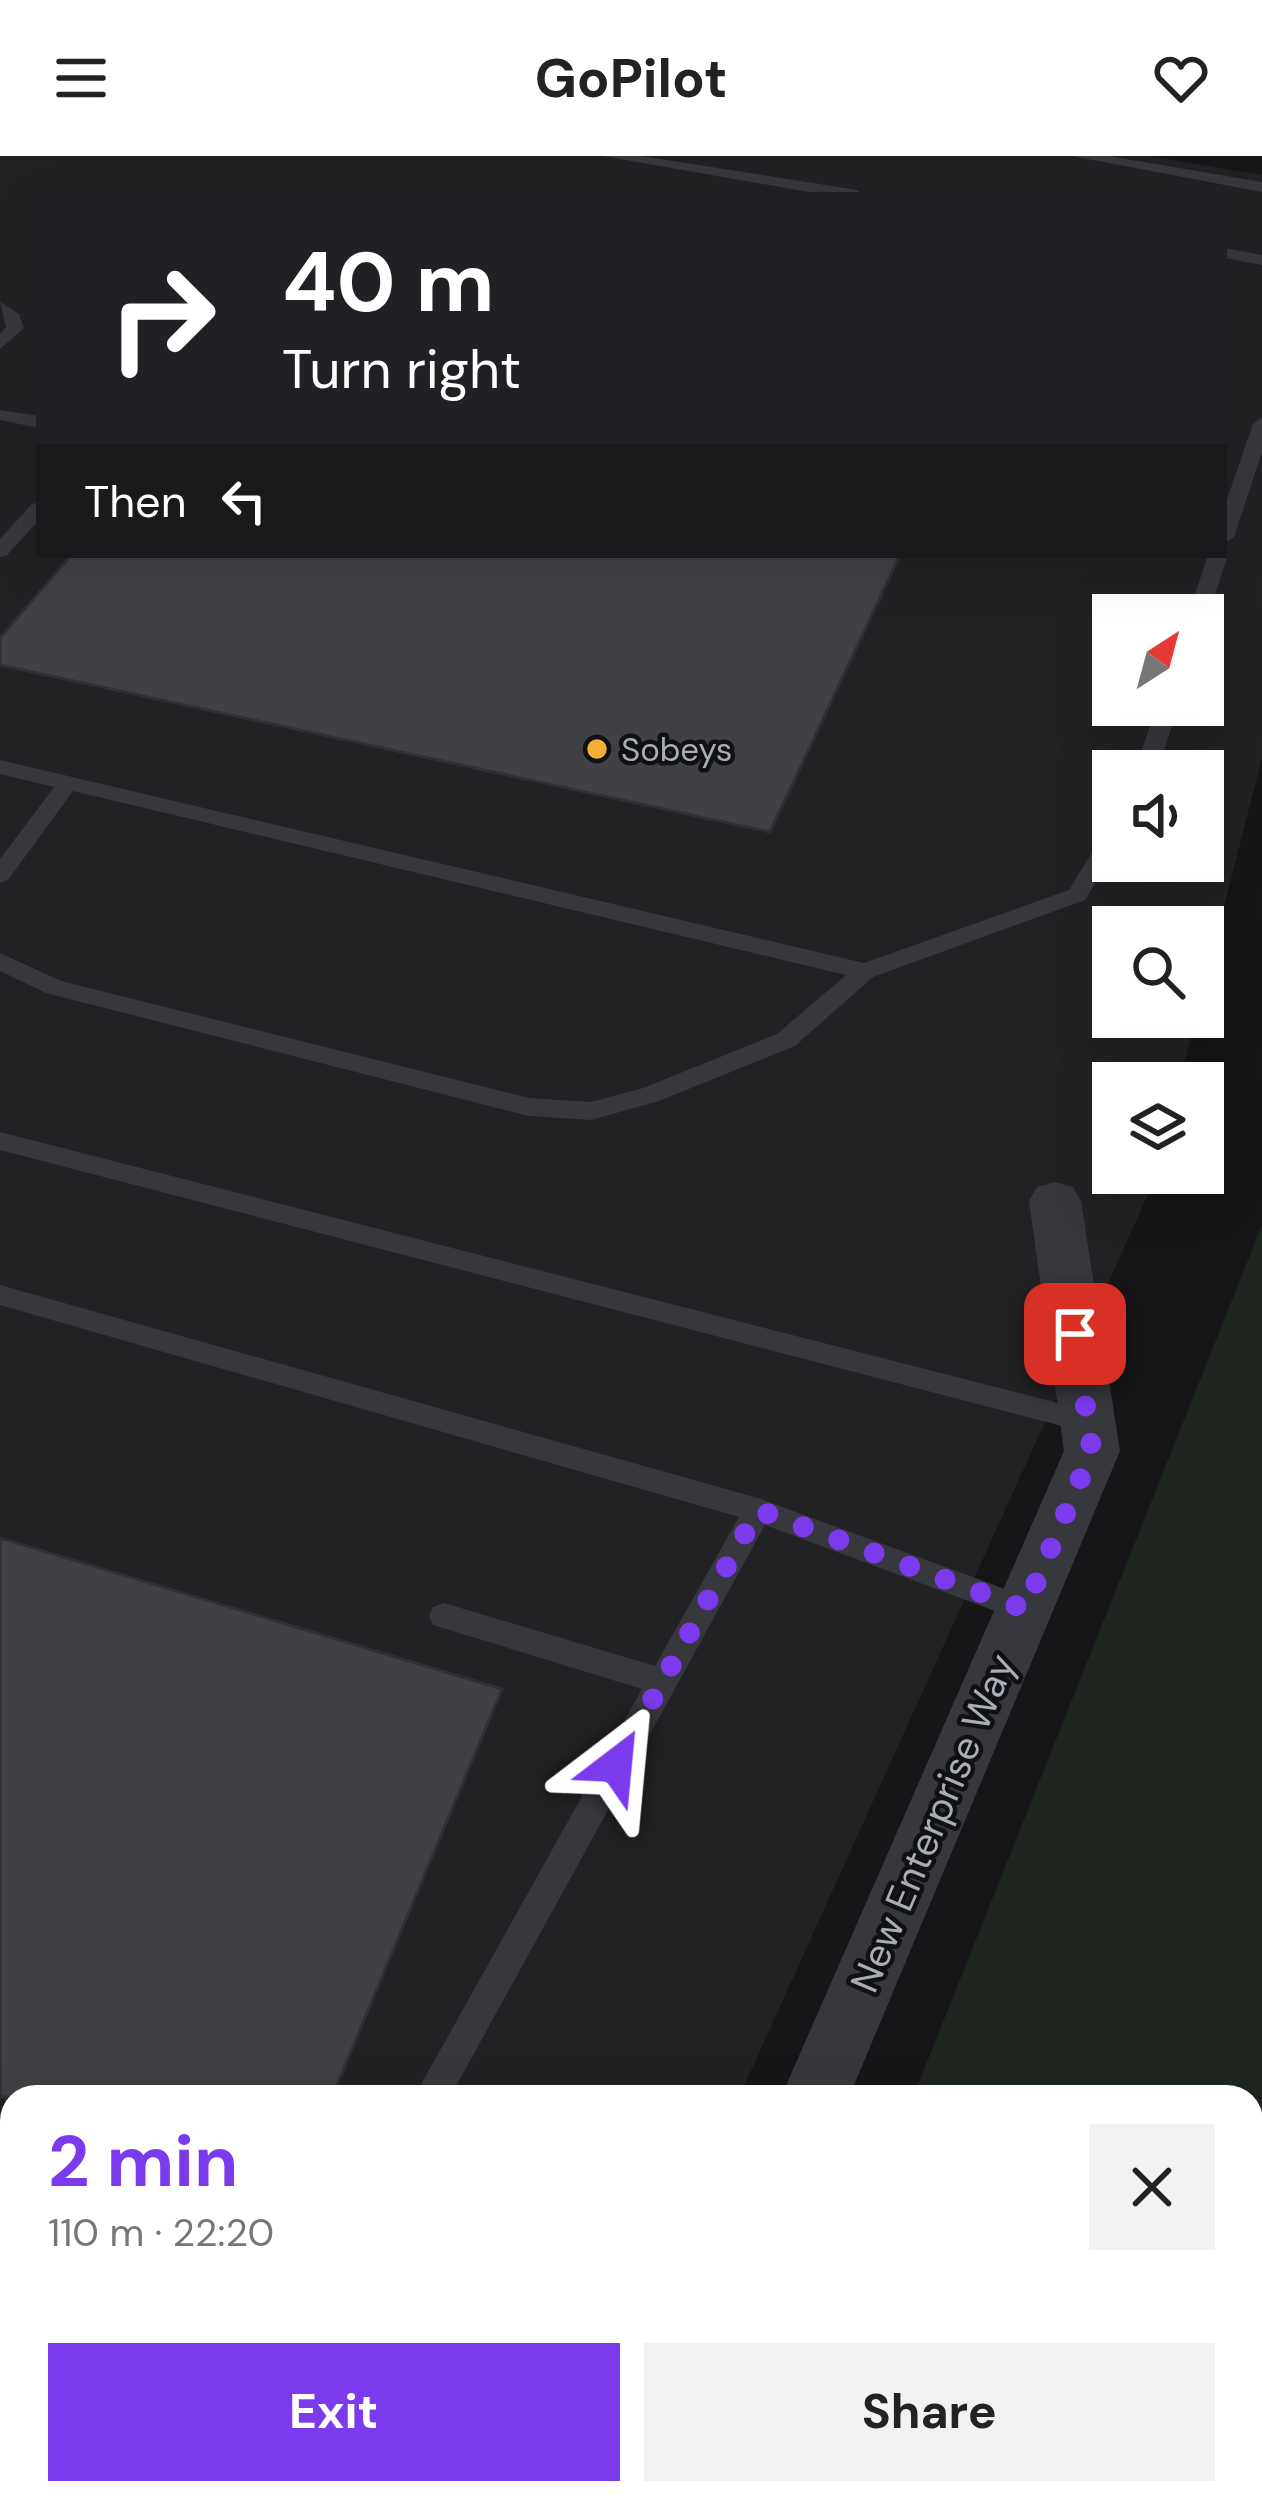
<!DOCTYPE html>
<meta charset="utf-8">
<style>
body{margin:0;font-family:"DM Sans",sans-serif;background:#f2f2f2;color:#222;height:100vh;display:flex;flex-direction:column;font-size:45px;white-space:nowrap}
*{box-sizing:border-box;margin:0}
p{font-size:39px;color:#767676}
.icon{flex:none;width:66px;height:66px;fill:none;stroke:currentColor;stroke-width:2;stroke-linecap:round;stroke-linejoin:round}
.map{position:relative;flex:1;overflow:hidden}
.side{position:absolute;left:0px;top:1929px;width:1263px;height:420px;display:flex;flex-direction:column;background:#fff;border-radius:36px 36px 0 0;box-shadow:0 12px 48px #0002}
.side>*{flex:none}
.hud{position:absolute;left:36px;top:36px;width:1191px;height:366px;border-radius:0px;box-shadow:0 12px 48px #0002;background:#202124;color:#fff;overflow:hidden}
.needle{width:78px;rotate:36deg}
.fabs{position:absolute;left:1092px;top:438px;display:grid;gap:24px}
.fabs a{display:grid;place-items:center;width:132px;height:132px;border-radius:0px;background:#fff;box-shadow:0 12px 48px #0002;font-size:60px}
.pin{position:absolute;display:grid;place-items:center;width:102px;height:102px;color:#fff;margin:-51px;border-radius:24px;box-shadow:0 6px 18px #0006}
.me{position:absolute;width:132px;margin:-66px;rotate:29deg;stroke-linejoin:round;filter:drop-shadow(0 0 9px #0008)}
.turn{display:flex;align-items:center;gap:42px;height:252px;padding:0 48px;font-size:54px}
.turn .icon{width:156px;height:156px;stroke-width:2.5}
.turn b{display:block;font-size:84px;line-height:102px}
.then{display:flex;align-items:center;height:114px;padding:0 48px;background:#0003;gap:24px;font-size:45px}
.round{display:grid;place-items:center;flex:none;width:126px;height:126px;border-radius:0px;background:#f2f2f2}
.summary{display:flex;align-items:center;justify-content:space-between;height:204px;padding:0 48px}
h1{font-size:72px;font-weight:700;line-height:90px;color:#7c3aed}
.cta{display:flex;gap:24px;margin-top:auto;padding:24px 48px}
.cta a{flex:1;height:138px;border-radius:0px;background:#7c3aed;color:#fff;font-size:48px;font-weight:700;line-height:138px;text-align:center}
.cta a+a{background:#f2f2f2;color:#222}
header{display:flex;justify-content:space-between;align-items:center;height:156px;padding:0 48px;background:#fff;font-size:54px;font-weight:700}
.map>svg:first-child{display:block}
.built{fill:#222225;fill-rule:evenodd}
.green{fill:#1e261f}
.water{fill:#2c353c}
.building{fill:#404145;stroke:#303034;stroke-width:3}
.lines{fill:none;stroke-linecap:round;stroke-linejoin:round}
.lane{fill:#37383d;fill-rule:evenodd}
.street{fill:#37383d;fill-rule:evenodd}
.route{stroke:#7c3aed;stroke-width:21;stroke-dasharray:0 37.8}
.poi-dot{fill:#f2b134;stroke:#111113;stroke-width:4.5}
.labels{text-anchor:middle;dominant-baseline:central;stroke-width:9;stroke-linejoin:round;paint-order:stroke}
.far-poi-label{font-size:33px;fill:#a8adb8;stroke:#111113;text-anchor:start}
.street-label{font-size:39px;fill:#a8adb8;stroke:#111113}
</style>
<header><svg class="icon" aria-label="menu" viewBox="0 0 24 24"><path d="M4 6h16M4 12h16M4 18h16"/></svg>GoPilot<svg class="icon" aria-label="heart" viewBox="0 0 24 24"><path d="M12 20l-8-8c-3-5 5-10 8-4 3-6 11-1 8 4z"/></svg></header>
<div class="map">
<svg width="1262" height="2349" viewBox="0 0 1262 2349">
<rect width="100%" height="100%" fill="#161618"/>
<path class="built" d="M0,0H1149L1262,19V602L1203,832V771H1113V861H1196L1179,927H1113V1017H1155L1152,1030L739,1941H12V2337H559L554,2349H0ZM39,39H1224V399H39ZM1113,459H1203V549H1113ZM1113,615H1203V705H1113Z"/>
<polygon class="green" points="1262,1069 1262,2349 750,2349 755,2337 1251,2337 1251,1941 913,1941"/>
<g class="water">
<polygon points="1262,1994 1262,2176 1251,2159 1251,1998"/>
<polygon points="1262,2177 1262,2349 1211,2349 1215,2337 1251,2337 1251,2214"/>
</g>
<g class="building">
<polygon points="71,399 900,399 770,676 0,509 0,482"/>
<polygon points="0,1382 502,1533 332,1941 0,1941"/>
</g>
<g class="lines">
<g class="lane">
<polygon points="603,0 641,0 857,34 865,39 826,39"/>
<polygon points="1072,0 1108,0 1262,26 1262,36"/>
<polygon points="1224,92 1262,99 1262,109 1224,102"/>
<polygon points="0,146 19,158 24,172 0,193 0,178 6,171"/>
<polygon points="0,254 39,260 39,272 0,264"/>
<polygon points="1262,262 1262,296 1234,381 1224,387 1224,352 1253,268"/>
<polygon points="39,346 39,364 7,399 0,401 0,383 32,348"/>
<polygon points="1225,395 1228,399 1208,459 1203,464 1203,459 1188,459 1208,399 1224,399"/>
<polygon points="1157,549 1179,549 1157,615 1135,615"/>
<polygon points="0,604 864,807 1069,734 1105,675 1113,673 1113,698 1085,744 873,821 795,890 659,945 591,964 529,960 46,837 0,815 0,797 61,825 529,942 591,946 643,932 777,878 846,819 73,635 8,724 0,727 0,703 54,631 0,618"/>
<polygon points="0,976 1089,1255 1099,1258 1103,1266 1099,1274 1089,1277 0,994"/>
<polygon points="0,1129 758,1342 1035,1444 1040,1453 1035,1462 1025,1466 765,1369 450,1941 414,1941 642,1533 433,1469 429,1460 433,1451 444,1447 655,1510 739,1361 0,1149"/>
<polygon points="191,2337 247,2337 252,2349 196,2349"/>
</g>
<g class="street">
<polygon points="1055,1026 1073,1031 1081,1045 1120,1295 849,1941 781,1941 1064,1295 1029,1045 1037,1031"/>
<polygon points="607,2337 683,2337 678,2349 602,2349"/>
</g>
</g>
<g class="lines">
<polyline class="route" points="616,1609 758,1354 1025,1453 1092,1295 1075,1178"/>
</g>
<circle class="poi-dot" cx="597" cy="593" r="12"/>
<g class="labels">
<g class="far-poi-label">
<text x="621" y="593">Sobeys</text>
</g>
<g class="street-label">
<text transform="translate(933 1667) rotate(-67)">New Enterprise Way</text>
</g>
</g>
</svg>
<div class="fabs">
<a><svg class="needle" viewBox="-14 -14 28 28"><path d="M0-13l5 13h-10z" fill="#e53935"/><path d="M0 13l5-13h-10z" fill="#767676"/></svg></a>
<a><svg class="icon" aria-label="sound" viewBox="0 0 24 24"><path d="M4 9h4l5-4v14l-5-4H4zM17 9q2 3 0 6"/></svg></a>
<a><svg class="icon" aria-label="search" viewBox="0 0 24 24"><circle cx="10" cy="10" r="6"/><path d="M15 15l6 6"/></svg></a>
<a><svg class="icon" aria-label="layers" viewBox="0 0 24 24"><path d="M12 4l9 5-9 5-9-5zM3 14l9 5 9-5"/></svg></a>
</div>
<div class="pin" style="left:1075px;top:1178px;background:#d93025"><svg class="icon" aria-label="arrive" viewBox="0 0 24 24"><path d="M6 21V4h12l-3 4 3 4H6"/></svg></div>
<svg class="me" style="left:616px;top:1609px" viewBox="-20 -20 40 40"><path d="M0-17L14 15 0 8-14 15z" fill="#7c3aed" stroke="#fff" stroke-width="4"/></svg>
<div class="hud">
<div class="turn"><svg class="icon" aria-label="right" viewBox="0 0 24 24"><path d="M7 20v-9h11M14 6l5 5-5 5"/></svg><div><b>40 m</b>Turn right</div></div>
<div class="then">Then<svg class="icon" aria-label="left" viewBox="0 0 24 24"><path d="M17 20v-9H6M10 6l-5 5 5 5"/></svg></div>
</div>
<section class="side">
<div class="summary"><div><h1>2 min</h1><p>110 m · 22:20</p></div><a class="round"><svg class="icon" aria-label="close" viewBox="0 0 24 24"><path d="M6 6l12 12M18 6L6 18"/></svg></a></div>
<div class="cta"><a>Exit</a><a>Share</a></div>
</section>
</div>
